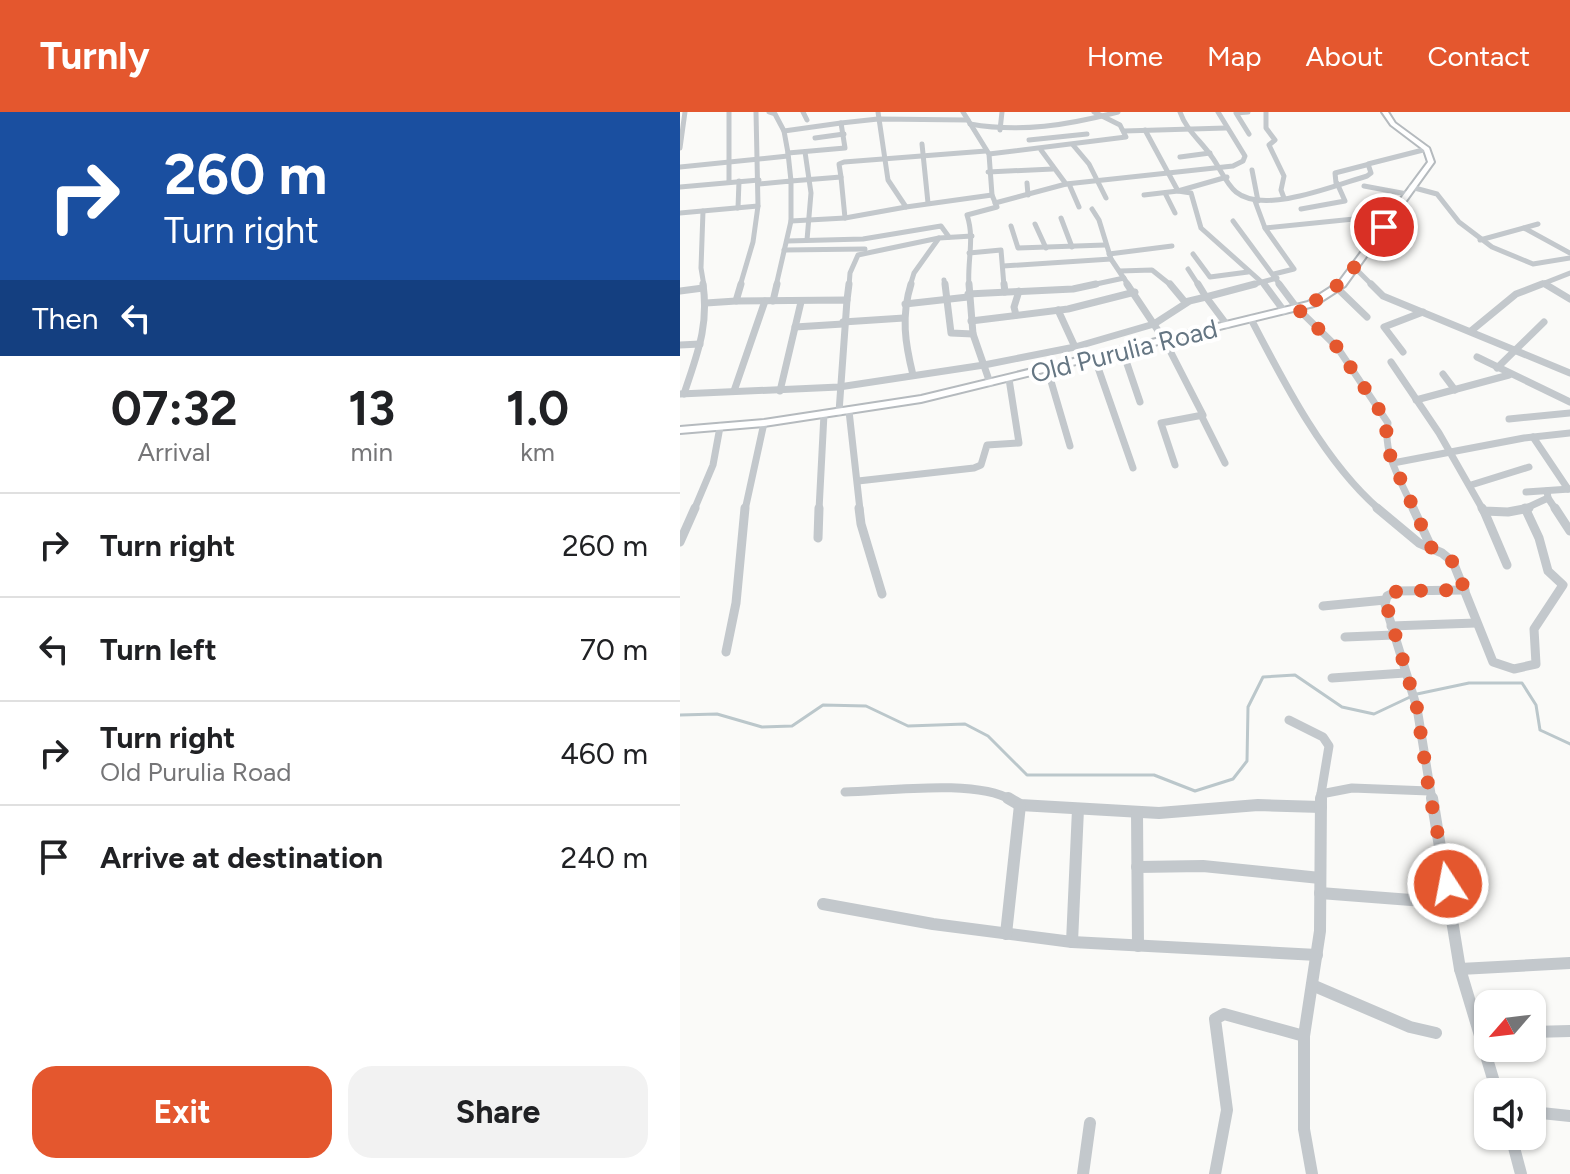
<!DOCTYPE html>
<style>
body{margin:0;font-family:Figtree,sans-serif;background:#f2f2f2;color:#202124;height:100vh;display:flex;flex-direction:column;font-size:30px;white-space:nowrap}
*{box-sizing:border-box;margin:0}
p{font-size:26px;color:#757577}
.icon{flex:none;width:44px;height:44px;fill:none;stroke:currentColor;stroke-width:2;stroke-linecap:round;stroke-linejoin:round}
.map{position:relative;flex:1;overflow:hidden}
.side{display:flex;flex-direction:column;background:#fff;width:680px}
.side>*{flex:none}
.hud{background:#1a4fa0;color:#fff;overflow:hidden}
.needle{width:52px;rotate:242deg}
.buttons{position:absolute;left:794px;top:878px;display:grid;gap:16px}
.buttons a{display:grid;place-items:center;width:72px;height:72px;border-radius:16px;background:#fff;box-shadow:0 2px 6px #0004;font-size:40px}
.pin{position:absolute;display:grid;place-items:center;width:68px;height:68px;color:#fff;margin:-34px;border:4px solid #fff;border-radius:50%;box-shadow:0 2px 8px #0007}
.me{position:absolute;width:88px;margin:-44px;rotate:349deg;stroke-linejoin:round;filter:drop-shadow(0 0 6px #0008)}
.turn{display:flex;align-items:center;gap:28px;height:168px;padding:0 32px;font-size:36px}
.turn .icon{width:104px;height:104px;stroke-width:2.5}
.turn b{display:block;font-size:56px;line-height:68px}
.then{display:flex;align-items:center;height:76px;padding:0 32px;background:#0003;gap:16px;font-size:30px}
.eta{display:flex;justify-content:space-evenly;align-items:center;height:136px;text-align:center}
.eta b{font-size:48px;font-weight:700;line-height:56px}
.button{display:flex;gap:16px;margin-top:auto;padding:16px 32px}
.button a{flex:1;height:92px;border-radius:24px;background:#e4572e;color:#fff;font-size:32px;font-weight:700;line-height:92px;text-align:center}
.button a+a{background:#f2f2f2;color:#202124}
ul{padding:0;list-style:none}
li{display:flex;align-items:center;gap:24px;height:104px;padding:0 32px;border-top:2px solid #e0e0e0}
li div{flex:1}
li b{display:block;font-size:30px}
li em{font-style:normal}
header{display:flex;align-items:center;gap:48px;box-sizing:border-box;height:112px;padding:0 40px;background:#e4572e;color:#fff}
header strong{font-size:38px}
nav{display:flex;gap:44px;margin-inline-start:auto;font-size:28px}
main{display:flex;flex:1;min-height:0}
.map>svg:first-child{display:block}
.lines{fill:none;stroke-linecap:round;stroke-linejoin:round}
.stream{stroke:#bbc7cb;stroke-width:3}
.major-casing{stroke:#b5babe;stroke-width:4}
.minor-far3{stroke:#c3c8cc;stroke-width:5}
.minor-far2{stroke:#c3c8cc;stroke-width:7}
.minor-far1{stroke:#c3c8cc;stroke-width:9}
.minor{stroke:#c3c8cc;stroke-width:12}
.major{fill:#fff;fill-rule:evenodd}
.route{stroke:#e4572e;stroke-width:14;stroke-dasharray:0 25.2}
.labels{text-anchor:middle;dominant-baseline:central;stroke-width:8;stroke-linejoin:round;paint-order:stroke}
.far-street-label{font-size:26px;fill:#657683;stroke:#fff}
</style>
<header>
<strong>Turnly</strong>
<nav><a>Home</a><a>Map</a><a>About</a><a>Contact</a></nav>
</header>
<main>
<section class="side">
<div class="hud">
<div class="turn"><svg class="icon" aria-label="right" viewBox="0 0 24 24"><path d="M7 20v-9h11M14 6l5 5-5 5"/></svg><div><b>260 m</b>Turn right</div></div>
<div class="then">Then<svg class="icon" aria-label="left" viewBox="0 0 24 24"><path d="M17 20v-9H6M10 6l-5 5 5 5"/></svg></div>
</div>
<div class="eta">
<div><b>07:32</b><p>Arrival</p></div>
<div><b>13</b><p>min</p></div>
<div><b>1.0</b><p>km</p></div>
</div>
<ul>
<li><svg class="icon" aria-label="right" viewBox="0 0 24 24"><path d="M7 20v-9h11M14 6l5 5-5 5"/></svg><div><b>Turn right</b></div><em>260 m</em></li>
<li><svg class="icon" aria-label="left" viewBox="0 0 24 24"><path d="M17 20v-9H6M10 6l-5 5 5 5"/></svg><div><b>Turn left</b></div><em>70 m</em></li>
<li><svg class="icon" aria-label="right" viewBox="0 0 24 24"><path d="M7 20v-9h11M14 6l5 5-5 5"/></svg><div><b>Turn right</b><p>Old Purulia Road</p></div><em>460 m</em></li>
<li><svg class="icon" aria-label="arrive" viewBox="0 0 24 24"><path d="M6 21V4h12l-3 4 3 4H6"/></svg><div><b>Arrive at destination</b></div><em>240 m</em></li>
</ul>
<div class="button"><a>Exit</a><a>Share</a></div>
</section>
<div class="map">
<svg width="890" height="1062" viewBox="0 0 890 1062">
<rect width="100%" height="100%" fill="#fafaf8"/>
<g class="lines">
<g class="stream">
<polyline points="737,582 789,571 842,571 856,593 860,618 890,632"/>
<polyline points="0,603 37,602 82,615 112,614 143,593 186,594 228,614 285,612 308,624 347,663 474,663 515,679 553,667 567,649 568,595 583,565 615,563 662,595 694,602 730,585"/>
</g>
<defs>
<polygon id="major" points="702,0 708,0 715,11 749,36 754,50 665,174 634,194 241,290 84,314 0,321 0,315 84,308 241,284 628,190 659,170 748,50 744,38 711,13"/>
</defs>
<use href="#major" class="major-casing"/>
<g class="minor-far3">
<polyline points="49,0 49,70"/>
<polyline points="89,0 95,2 104,19"/>
<polyline points="123,0 127,8"/>
<polyline points="198,0 208,68 226,95 312,83"/>
<path d="M283,0L309,42L312,83L317,95L287,103C295,127 287,149 289,174"/>
<path d="M500,0C506,18 521,29 532,45C540,56 546,72 556,80C584,103 656,73 687,64L691,61L688,52L747,37"/>
<polyline points="568,0 556,1 569,22"/>
<polyline points="586,0 586,16 595,28 589,33 604,64 601,78 604,86"/>
<path d="M290,12C341,21 388,13 438,0"/>
<polyline points="320,18 322,0"/>
<polyline points="465,18 498,79 511,81 521,116 586,174"/>
<polyline points="444,19 546,16"/>
<polyline points="135,26 164,22"/>
<polyline points="349,28 407,22"/>
<polyline points="242,32 248,91"/>
<polyline points="393,33 409,52 426,86"/>
<polyline points="0,36 5,0"/>
<polyline points="361,38 386,72 553,54 563,49 565,44 538,0"/>
<polyline points="125,40 131,81 127,128"/>
<polyline points="108,41 104,19 161,11"/>
<polyline points="309,42 446,25 440,13 414,0"/>
<polyline points="500,45 530,41"/>
<polyline points="0,55 108,44"/>
<polyline points="572,58 578,89"/>
<polyline points="308,60 373,57"/>
<polyline points="161,65 159,52 164,50 306,39"/>
<polyline points="347,71 348,83"/>
<polyline points="656,71 655,61 686,53"/>
<polyline points="79,72 111,69 111,109 96,174"/>
<polyline points="389,72 399,95"/>
<polyline points="684,74 727,82"/>
<polyline points="0,75 79,68"/>
<polyline points="731,75 757,82 779,110 812,135 853,152 890,146"/>
<polyline points="485,81 495,101"/>
<polyline points="464,83 498,79 547,65"/>
<polyline points="575,89 585,116 614,157 594,162"/>
<polyline points="315,91 386,72"/>
<polyline points="226,95 165,106 161,65 111,69 108,41 165,36 161,11 198,7 288,8"/>
<polyline points="58,96 59,69"/>
<polyline points="412,97 419,108 431,147 449,174"/>
<polyline points="621,97 665,89 657,71"/>
<polyline points="23,99 21,156 24,174"/>
<polyline points="0,101 78,94"/>
<polyline points="381,106 392,135"/>
<polyline points="111,109 165,106"/>
<polyline points="553,109 601,174"/>
<polyline points="355,112 366,136"/>
<polyline points="331,114 338,136 425,133"/>
<polyline points="585,116 674,107 693,129"/>
<polyline points="844,116 890,141"/>
<polyline points="800,128 858,112"/>
<polyline points="107,129 183,127 261,114 269,125"/>
<polyline points="104,138 185,137"/>
<polyline points="289,141 321,138 324,174"/>
<polyline points="429,142 492,134"/>
<polyline points="513,142 530,165 568,160"/>
<polyline points="323,154 431,147"/>
<polyline points="675,156 693,174"/>
<polyline points="508,157 519,174"/>
<polyline points="440,159 472,158 492,174"/>
<polyline points="264,168 265,174"/>
<polyline points="863,171 868,174"/>
<polyline points="60,174 73,130 78,94 76,0"/>
<polyline points="169,174 170,161 178,143 259,126"/>
<polyline points="230,174 234,161 259,126 292,124"/>
<polyline points="407,174 444,166"/>
<polyline points="567,174 597,166"/>
<polyline points="857,174 890,161"/>
</g>
<g class="minor-far2">
<polyline points="61,172 56,189 167,188 159,300"/>
<path d="M231,172C221,204 225,231 233,263"/>
<polyline points="265,172 271,221 293,222"/>
<polyline points="289,172 293,222 310,271"/>
<polyline points="324,172 325,180"/>
<polyline points="447,172 485,229 523,303 481,311 495,353"/>
<polyline points="490,172 505,190 526,185 518,172"/>
<polyline points="584,172 604,199"/>
<path d="M599,172L617,196L657,235L708,311C702,341 722,371 734,398"/>
<polyline points="691,172 703,184 890,261"/>
<polyline points="865,172 890,187"/>
<polyline points="657,176 687,205"/>
<polyline points="0,179 23,176"/>
<polyline points="288,182 393,177 416,172"/>
<polyline points="167,188 169,172"/>
<polyline points="93,189 97,172"/>
<polyline points="26,191 56,189"/>
<polyline points="225,192 288,185"/>
<polyline points="378,198 395,235"/>
<polyline points="336,203 334,195 339,179"/>
<path d="M571,207C604,271 645,351 700,398"/>
<polyline points="291,209 388,197 455,180"/>
<polyline points="163,210 224,206"/>
<polyline points="547,213 526,185 575,172"/>
<polyline points="115,215 163,212"/>
<polyline points="791,219 836,182 862,172"/>
<polyline points="0,233 20,232"/>
<polyline points="443,240 460,290"/>
<polyline points="723,240 704,215 743,200"/>
<polyline points="797,245 890,290"/>
<polyline points="415,247 453,356"/>
<polyline points="711,250 759,321 803,398"/>
<polyline points="817,256 864,210"/>
<polyline points="368,259 390,334"/>
<polyline points="763,262 775,278"/>
<polyline points="54,279 85,189"/>
<polyline points="100,279 121,190"/>
<polyline points="0,282 159,275 304,253 395,235 474,212 508,190"/>
<path d="M4,282C17,242 29,215 23,172"/>
<polyline points="736,288 829,263"/>
<polyline points="169,299 180,398"/>
<polyline points="522,305 545,351"/>
<polyline points="829,307 890,301"/>
<polyline points="853,325 888,377"/>
<polyline points="713,351 844,326 890,321"/>
<polyline points="178,369 294,356 301,353 307,333 339,331 329,267"/>
<polyline points="791,373 849,355"/>
<polyline points="846,380 890,377"/>
<polyline points="868,386 876,398"/>
<polyline points="14,398 33,353 40,315"/>
<polyline points="65,398 84,311"/>
<polyline points="139,398 144,302"/>
<polyline points="842,398 868,386 867,379"/>
</g>
<g class="minor-far1">
<polyline points="179,396 181,412 202,482"/>
<polyline points="697,396 739,431 762,441 773,450 813,550 834,557 856,552 854,517 883,473 868,459 859,426 845,396"/>
<polyline points="733,396 752,437"/>
<polyline points="802,396 804,399 828,400 849,396"/>
<polyline points="875,396 890,419"/>
<polyline points="804,399 827,453"/>
<polyline points="138,426 139,396"/>
<polyline points="0,430 15,396"/>
<polyline points="643,494 705,488"/>
<polyline points="711,514 796,511"/>
<polyline points="665,525 714,523"/>
<polyline points="46,540 56,491 65,396"/>
<polyline points="652,566 725,561"/>
<polyline points="609,608 643,625 649,634 641,682"/>
<path d="M165,680C208,679 296,667 331,688"/>
<polyline points="641,688 641,682 672,676 749,679"/>
<polyline points="752,688 737,596 705,492 707,484 717,479 785,478"/>
</g>
<g class="minor">
<polyline points="328,686 340,693 479,701 578,693 641,695"/>
<polyline points="752,686 780,857 817,980"/>
<polyline points="457,700 458,834"/>
<polyline points="457,755 523,754 640,766"/>
<polyline points="640,781 770,791"/>
<polyline points="143,792 253,812 392,830 637,843"/>
<polyline points="326,822 340,693"/>
<polyline points="392,830 398,697"/>
<polyline points="780,857 890,851"/>
<polyline points="632,873 730,915 756,921"/>
<polyline points="852,920 890,919"/>
<polyline points="852,1000 890,1004"/>
<polyline points="831,1024 841,1062"/>
<polyline points="403,1062 410,1011"/>
<polyline points="535,1062 547,998 535,907 544,902 624,924"/>
<polyline points="632,1062 624,1017 624,924 640,819 641,686"/>
</g>
<use href="#major" class="major"/>
</g>
<g class="lines">
<path class="route" d="M704,115C678,150 660,183 617,196L657,235L708,311L705,326L711,346L752,437L773,450L785,478L717,479L705,488L737,596L749,679L768,772"/>
</g>
<g class="labels">
<g class="far-street-label">
<text transform="translate(444 239) rotate(-14)">Old Purulia Road</text>
</g>
</g>
</svg>
<div class="buttons">
<a><svg class="needle" viewBox="-14 -14 28 28"><path d="M0-13l5 13h-10z" fill="#e53935"/><path d="M0 13l5-13h-10z" fill="#757577"/></svg></a>
<a><svg class="icon" aria-label="sound" viewBox="0 0 24 24"><path d="M4 9h4l5-4v14l-5-4H4zM17 9q2 3 0 6"/></svg></a>
</div>
<div class="pin" style="left:704px;top:115px;background:#d93025"><svg class="icon" aria-label="arrive" viewBox="0 0 24 24"><path d="M6 21V4h12l-3 4 3 4H6"/></svg></div>
<svg class="me" style="left:768px;top:772px" viewBox="-20 -20 40 40"><circle r="17" fill="#e4572e" stroke="#fff" stroke-width="3"/><path d="M0-11L8 9 0 5-8 9z" fill="#fff"/></svg>
</div>
</main>
